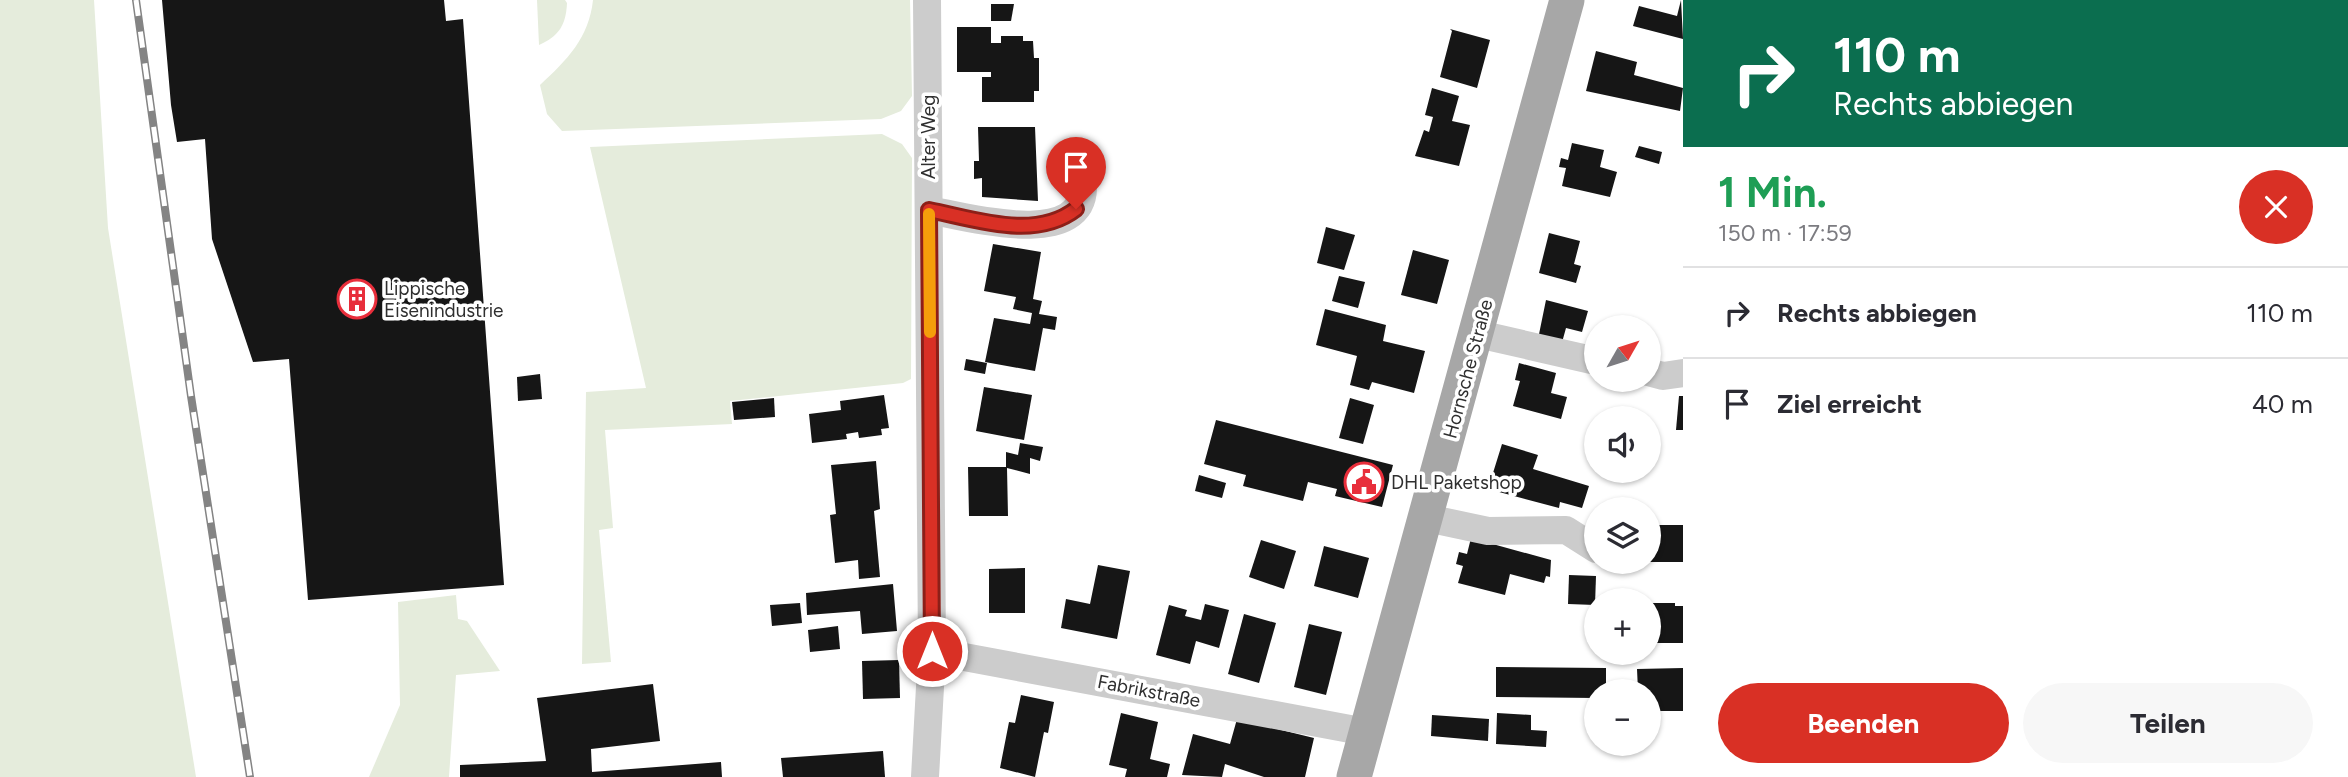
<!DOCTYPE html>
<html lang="de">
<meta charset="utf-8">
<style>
body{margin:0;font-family:Figtree,sans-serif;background:#f7f7f7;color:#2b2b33;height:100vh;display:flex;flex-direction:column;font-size:26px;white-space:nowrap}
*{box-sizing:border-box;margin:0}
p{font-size:23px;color:#7c7c81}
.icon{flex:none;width:38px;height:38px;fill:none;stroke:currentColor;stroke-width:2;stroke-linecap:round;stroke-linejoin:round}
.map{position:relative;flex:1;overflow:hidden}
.panel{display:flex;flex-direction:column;background:#fff;width:665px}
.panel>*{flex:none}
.guide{background:#0b6e4f;color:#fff;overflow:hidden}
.needle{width:46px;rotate:51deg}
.controls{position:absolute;left:1584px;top:315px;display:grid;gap:14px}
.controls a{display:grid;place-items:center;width:77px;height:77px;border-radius:50%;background:#fff;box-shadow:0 2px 5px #0004;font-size:35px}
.pin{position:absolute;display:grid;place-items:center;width:60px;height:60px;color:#fff;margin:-72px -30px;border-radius:50% 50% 50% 0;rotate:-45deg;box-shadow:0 0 7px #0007}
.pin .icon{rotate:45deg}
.me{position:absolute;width:77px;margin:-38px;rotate:0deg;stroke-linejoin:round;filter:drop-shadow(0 0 5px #0008)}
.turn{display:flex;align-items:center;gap:24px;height:147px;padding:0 35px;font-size:32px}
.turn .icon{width:91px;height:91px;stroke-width:2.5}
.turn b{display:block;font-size:49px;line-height:60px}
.round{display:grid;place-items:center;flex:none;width:74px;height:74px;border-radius:37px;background:#f7f7f7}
.summary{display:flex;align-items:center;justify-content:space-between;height:119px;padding:0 35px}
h1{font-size:42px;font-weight:700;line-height:52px;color:#1e9e55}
.primary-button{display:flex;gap:14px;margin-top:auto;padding:14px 35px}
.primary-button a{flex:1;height:80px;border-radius:42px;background:#d93025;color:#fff;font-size:28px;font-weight:700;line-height:80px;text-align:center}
.primary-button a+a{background:#f7f7f7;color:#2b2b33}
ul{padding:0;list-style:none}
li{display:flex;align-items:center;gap:21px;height:91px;padding:0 35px;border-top:2px solid #e1e1e2}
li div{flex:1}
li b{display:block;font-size:26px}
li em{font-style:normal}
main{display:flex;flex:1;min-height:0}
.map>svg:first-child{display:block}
.green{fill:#e5ecdc}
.building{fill:#161616}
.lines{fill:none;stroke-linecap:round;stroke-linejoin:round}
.minor{stroke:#ccc;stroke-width:28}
.major{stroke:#a7a7a7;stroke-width:35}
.rail-casing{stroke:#848484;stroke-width:8}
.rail{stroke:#fff;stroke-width:5;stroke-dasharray:16;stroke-linecap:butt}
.route-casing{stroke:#8d1f18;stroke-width:18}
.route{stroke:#d93025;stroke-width:12}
.slow{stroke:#f59e0b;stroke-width:12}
.labels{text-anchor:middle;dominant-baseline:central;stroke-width:7;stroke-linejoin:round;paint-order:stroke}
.street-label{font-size:19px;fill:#2f2f2f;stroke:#fff}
.poi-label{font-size:19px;fill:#2f2f2f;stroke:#fff;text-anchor:start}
</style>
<main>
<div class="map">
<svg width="1683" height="777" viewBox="0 0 1683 777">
<rect width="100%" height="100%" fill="#fff"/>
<g class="green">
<polygon points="0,0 94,0 108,228 196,777 0,777"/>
<path d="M537,0H565L567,3C566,25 559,36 539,45Z"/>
<path d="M593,0H910L912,96L901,111L881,119L562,131L547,114L540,85C567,60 589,38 593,0Z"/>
<polygon points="882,134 902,144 912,158 911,379 903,383 730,401 732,424 605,430 613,528 599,530 611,662 582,664 586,392 646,388 590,147"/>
<polygon points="456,595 458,619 467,621 500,671 456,675 449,777 369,777 400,705 398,602"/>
</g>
<g class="building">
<polygon points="162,0 444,0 446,21 463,19 504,585 308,600 289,359 253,362 212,239 205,139 177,142 171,105"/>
<polygon points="1681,0 1683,39 1633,26 1639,6 1677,16"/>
<polygon points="991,4 1014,4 1011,21 991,21"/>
<polygon points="957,27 991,27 991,43 1001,43 1001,36 1023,36 1023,41 1033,41 1034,58 1039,58 1039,91 1034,91 1034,102 982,102 982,77 991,77 991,72 957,72"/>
<polygon points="1450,29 1490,40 1477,88 1440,77 1452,31"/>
<polygon points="1596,51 1637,62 1634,75 1683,88 1680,111 1586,91"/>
<polygon points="1432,88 1459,96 1452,121 1470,125 1459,166 1415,156 1424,130 1429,132 1433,117 1425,115"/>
<polygon points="978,127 1035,127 1038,201 982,197 982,178 974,179 974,161 979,161"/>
<polygon points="1572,143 1604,150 1600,167 1617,172 1610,197 1562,186 1566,168 1559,167 1561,158 1568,160"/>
<polygon points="1639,146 1662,152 1659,164 1635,157"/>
<polygon points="1326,227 1355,235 1344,270 1317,263"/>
<polygon points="1549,233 1580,241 1574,264 1581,266 1576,283 1539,273"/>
<polygon points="993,244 1041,252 1033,299 1042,301 1039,314 1057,317 1055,330 1043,328 1035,371 985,362 994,318 1030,324 1032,313 1013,309 1016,297 984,291"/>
<polygon points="1413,250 1449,260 1437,304 1401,295"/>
<polygon points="1339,276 1365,282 1358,308 1332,301"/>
<polygon points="1546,300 1588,311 1582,332 1566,328 1561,346 1538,339"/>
<polygon points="1325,309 1386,325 1383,341 1425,351 1414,393 1372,382 1369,390 1350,385 1357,356 1316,345"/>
<polygon points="966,359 987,363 985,374 964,370"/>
<polygon points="1519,363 1556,373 1551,393 1567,397 1561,419 1513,406 1520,381 1515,380"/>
<polygon points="540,374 542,399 518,401 517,377"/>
<polygon points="984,387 1032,395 1024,440 976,431"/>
<polygon points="884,395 889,428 881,429 882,435 859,438 858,432 846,434 847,439 812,443 809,414 841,410 840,401"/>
<polygon points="1679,396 1683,396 1683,430 1676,430"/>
<polygon points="774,398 775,417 734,420 732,402"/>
<polygon points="1350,398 1374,405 1363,444 1339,438"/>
<polygon points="1216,420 1393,465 1382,507 1335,496 1337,489 1308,482 1303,501 1243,486 1246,475 1204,464"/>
<polygon points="1020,443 1043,447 1040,461 1030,458 1030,474 1007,468 1008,516 969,516 968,467 1006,467 1006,452 1018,455"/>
<polygon points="1502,444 1538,455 1533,469 1589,486 1582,508 1560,502 1559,508 1488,489"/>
<polygon points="876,461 880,509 874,511 880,577 859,579 858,560 835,563 830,515 836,514 831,465"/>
<polygon points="1199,475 1226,483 1222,498 1195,491"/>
<rect x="1648" y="525" width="35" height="37"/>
<polygon points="1471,538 1551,560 1550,577 1546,576 1544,583 1510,574 1505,595 1458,583 1463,566 1456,564 1459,552 1467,554"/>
<polygon points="1261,540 1296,551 1284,589 1249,577"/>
<polygon points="1324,546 1369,558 1358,598 1314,586"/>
<polygon points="1098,565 1130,571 1117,639 1061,628 1066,599 1090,604"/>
<polygon points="1025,568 1025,613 989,613 989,569"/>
<polygon points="1569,575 1596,576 1595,605 1568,604"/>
<polygon points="893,584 897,631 862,634 860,611 807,615 806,593"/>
<polygon points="800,603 802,623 772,626 770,605"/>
<polygon points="1648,603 1675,603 1675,606 1683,606 1683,643 1648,643"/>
<polygon points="1205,604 1229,610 1219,648 1196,641 1190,664 1156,655 1169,605 1187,610 1185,616 1201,620"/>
<polygon points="1244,614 1276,623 1259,683 1228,674"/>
<polygon points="1309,624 1342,632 1326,695 1294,687"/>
<polygon points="838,626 840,649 810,652 808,630"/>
<polygon points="899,660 900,698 863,699 862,661"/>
<polygon points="1496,667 1606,668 1606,691 1596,691 1596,698 1496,697"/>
<polygon points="1683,668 1683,711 1648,711 1648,691 1638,691 1637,669"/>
<polygon points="653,684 660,741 591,749 592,772 721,762 722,777 460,777 460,765 546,761 537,698"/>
<polygon points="1021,695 1054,702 1048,733 1044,732 1035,777 1000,768 1009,722 1015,723"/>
<polygon points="1121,713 1158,722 1150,759 1170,764 1167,777 1125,777 1127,769 1109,765"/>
<polygon points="1497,713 1531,715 1531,730 1547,731 1546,747 1496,744"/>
<polygon points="1432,715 1489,719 1488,741 1431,736"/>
<polygon points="1237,719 1314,738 1305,777 1264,777 1225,764 1222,777 1182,775 1193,734 1230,744"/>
<polygon points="883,751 885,777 783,777 781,758"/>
</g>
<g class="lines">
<g class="minor">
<path d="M929,210C963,216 1082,250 1083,188C1084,182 1080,173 1078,167"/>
<polyline points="1478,334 1596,361"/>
<polyline points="1648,372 1663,376 1683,373"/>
<polyline points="1427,518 1488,531 1566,530 1596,549"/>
<polyline points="932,651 1366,732"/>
<polyline points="925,777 932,651 927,0"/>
</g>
<polyline class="major" points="1354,777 1567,0"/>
<defs>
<polyline id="rail" points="136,0 191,396 250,777"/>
</defs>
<use href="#rail" class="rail-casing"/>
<use href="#rail" class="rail"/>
</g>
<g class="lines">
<defs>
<path id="route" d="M932,651L929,210C975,219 1035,241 1076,209"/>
</defs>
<use href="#route" class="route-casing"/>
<use href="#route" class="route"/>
<polyline class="slow" points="929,214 930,332"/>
</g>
<defs>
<symbol id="building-ring" viewBox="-11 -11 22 22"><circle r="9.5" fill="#fff" stroke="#e82e3b" stroke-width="1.5"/><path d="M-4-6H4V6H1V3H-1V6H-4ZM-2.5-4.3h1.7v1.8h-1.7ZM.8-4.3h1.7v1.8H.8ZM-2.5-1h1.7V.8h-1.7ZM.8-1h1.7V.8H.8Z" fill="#e82e3b"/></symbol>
<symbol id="civic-ring" viewBox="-11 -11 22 22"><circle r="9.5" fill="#fff" stroke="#e82e3b" stroke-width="1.5"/><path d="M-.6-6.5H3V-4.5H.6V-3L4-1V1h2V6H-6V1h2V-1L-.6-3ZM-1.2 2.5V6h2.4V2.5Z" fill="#e82e3b"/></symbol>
</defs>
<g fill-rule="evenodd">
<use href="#building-ring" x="335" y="277" width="44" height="44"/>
<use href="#civic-ring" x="1342" y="460" width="44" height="44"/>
</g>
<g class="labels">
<g class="street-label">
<text transform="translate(928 137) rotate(-90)">Alter Weg</text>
<text transform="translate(1468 369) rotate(-75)">Hornsche Straße</text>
<text transform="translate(1149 691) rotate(11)">Fabrikstraße</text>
</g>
<g class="poi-label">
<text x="384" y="288">Lippische<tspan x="384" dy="22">Eisenindustrie</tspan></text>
<text x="1391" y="482">DHL Paketshop</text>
</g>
</g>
</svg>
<div class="controls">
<a><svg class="needle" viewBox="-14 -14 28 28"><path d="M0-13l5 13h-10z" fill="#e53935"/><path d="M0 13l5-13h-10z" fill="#7c7c81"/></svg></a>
<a><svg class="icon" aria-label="sound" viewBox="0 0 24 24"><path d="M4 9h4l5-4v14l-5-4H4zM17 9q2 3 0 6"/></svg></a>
<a><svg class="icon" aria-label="layers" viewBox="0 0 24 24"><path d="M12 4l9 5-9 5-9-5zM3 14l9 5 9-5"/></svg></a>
<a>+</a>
<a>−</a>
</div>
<div class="pin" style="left:1076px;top:209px;background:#d93025"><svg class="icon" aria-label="arrive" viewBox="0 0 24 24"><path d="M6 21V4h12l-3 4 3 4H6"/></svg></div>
<svg class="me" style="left:932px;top:651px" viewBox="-20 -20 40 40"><circle r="17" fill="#d93025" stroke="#fff" stroke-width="3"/><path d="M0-11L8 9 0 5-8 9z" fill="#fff"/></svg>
</div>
<section class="panel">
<div class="guide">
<div class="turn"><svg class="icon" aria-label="right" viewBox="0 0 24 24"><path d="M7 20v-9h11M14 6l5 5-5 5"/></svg><div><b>110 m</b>Rechts abbiegen</div></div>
</div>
<div class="summary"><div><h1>1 Min.</h1><p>150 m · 17:59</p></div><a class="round" style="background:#d93025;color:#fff"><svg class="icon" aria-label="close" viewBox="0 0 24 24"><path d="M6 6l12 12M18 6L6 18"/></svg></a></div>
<ul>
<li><svg class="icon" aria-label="right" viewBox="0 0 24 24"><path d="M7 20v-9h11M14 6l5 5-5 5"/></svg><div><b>Rechts abbiegen</b></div><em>110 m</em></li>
<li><svg class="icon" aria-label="arrive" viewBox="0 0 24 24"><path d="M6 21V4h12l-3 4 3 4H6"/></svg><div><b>Ziel erreicht</b></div><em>40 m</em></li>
</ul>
<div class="primary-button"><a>Beenden</a><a>Teilen</a></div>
</section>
</main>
